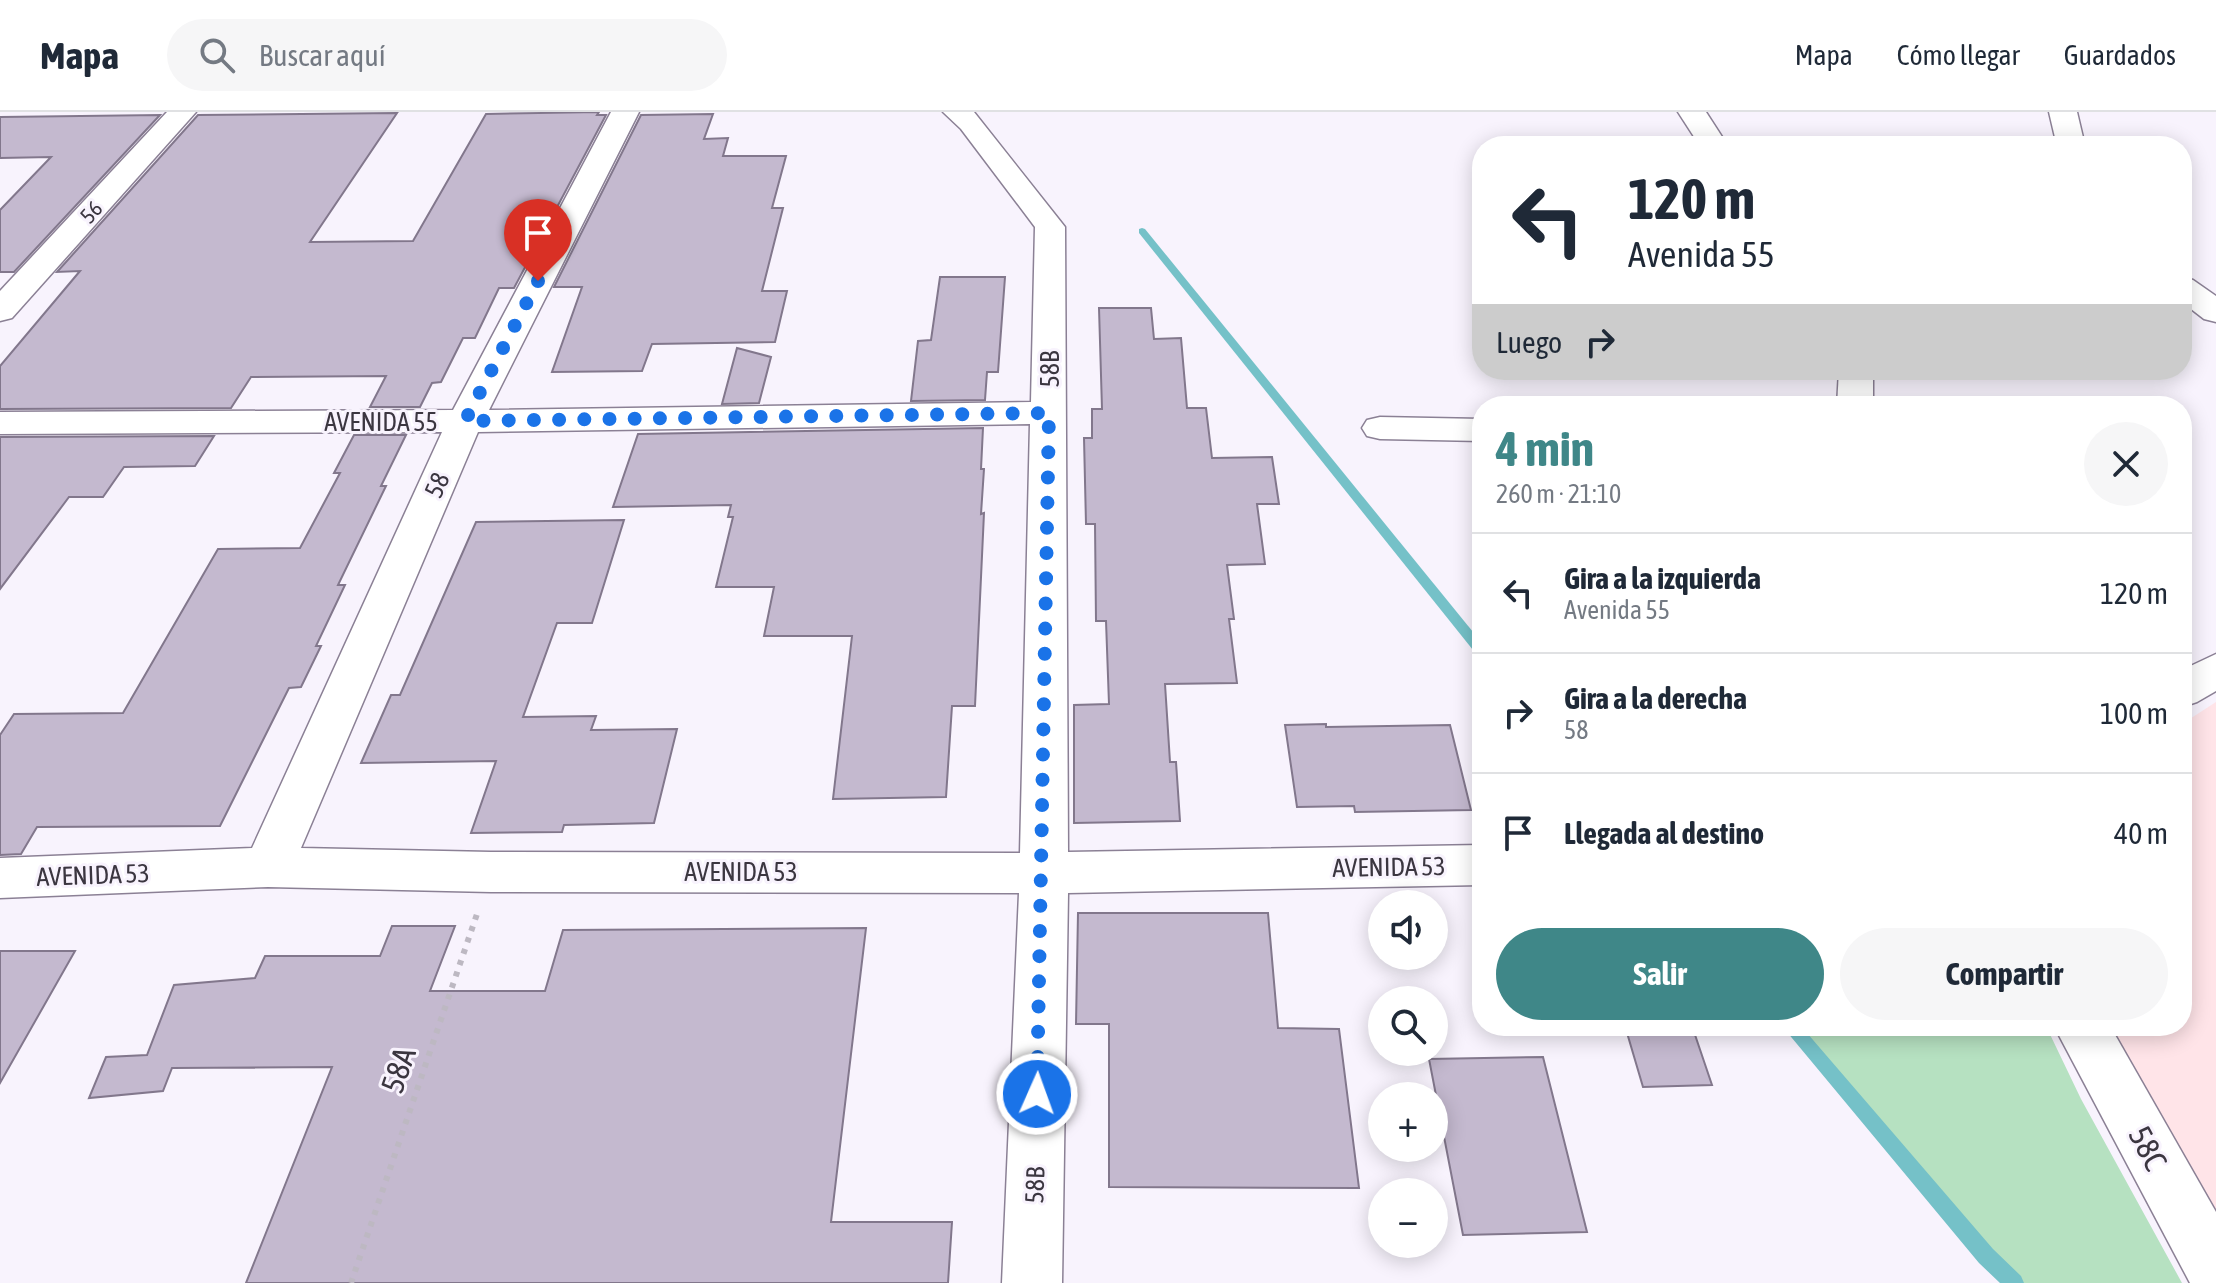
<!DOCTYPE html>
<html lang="es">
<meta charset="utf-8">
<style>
body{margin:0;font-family:"Asap Condensed",sans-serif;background:#f6f6f7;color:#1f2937;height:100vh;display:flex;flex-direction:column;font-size:30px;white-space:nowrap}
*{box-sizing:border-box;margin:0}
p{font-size:26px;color:#747a83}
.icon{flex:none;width:44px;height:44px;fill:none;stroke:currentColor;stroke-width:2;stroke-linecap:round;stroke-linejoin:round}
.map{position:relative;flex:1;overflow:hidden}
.side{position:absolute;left:1472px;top:284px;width:720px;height:640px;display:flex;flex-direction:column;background:#fff;border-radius:32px;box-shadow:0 4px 20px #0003}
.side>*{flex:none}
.top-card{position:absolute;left:1472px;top:24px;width:720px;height:244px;border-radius:32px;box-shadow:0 4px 20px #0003;background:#fff;color:#1f2937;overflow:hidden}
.buttons{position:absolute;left:1368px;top:778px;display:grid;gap:16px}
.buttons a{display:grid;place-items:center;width:80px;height:80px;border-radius:50%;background:#fff;box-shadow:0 4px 20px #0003;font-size:40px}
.pin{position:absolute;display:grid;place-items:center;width:68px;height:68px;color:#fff;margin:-82px -34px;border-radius:50% 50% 50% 0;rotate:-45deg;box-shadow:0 0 8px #0007}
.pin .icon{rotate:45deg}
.me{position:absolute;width:88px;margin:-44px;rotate:2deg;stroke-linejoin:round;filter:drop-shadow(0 0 6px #0008)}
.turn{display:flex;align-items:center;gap:28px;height:168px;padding:0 24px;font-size:36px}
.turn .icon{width:104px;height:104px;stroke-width:2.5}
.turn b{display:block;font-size:56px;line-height:68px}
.then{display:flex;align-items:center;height:76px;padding:0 24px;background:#0003;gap:16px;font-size:30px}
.round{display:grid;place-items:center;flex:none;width:84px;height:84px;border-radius:42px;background:#f6f6f7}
.overview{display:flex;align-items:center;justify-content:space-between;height:136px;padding:0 24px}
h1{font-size:48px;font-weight:700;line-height:60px;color:#3f8788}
.action{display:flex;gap:16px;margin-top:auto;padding:16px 24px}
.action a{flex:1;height:92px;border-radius:48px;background:#3f8788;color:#fff;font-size:32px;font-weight:700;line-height:92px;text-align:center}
.action a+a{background:#f6f6f7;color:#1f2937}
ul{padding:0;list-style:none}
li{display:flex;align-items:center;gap:24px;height:120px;padding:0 24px;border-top:2px solid #e0e1e3}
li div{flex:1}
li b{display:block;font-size:30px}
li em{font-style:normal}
header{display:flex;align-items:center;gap:48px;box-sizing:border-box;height:112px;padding:0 40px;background:#fff;border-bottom:2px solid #e0e1e3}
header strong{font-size:38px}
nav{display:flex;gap:44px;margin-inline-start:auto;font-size:28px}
.search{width:560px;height:72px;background:#f6f6f7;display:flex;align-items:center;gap:20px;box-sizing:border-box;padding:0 28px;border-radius:44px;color:#747a83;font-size:30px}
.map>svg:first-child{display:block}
.education{fill:#ffe4e8}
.green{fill:#b6e1c1}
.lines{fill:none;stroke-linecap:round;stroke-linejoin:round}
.stream{fill:#75c1c8;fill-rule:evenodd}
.building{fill:#c4b9cf;stroke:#82778c;stroke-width:2}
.minor-casing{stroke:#8b8095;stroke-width:3}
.path{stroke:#bdb8c2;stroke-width:6;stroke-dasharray:5 7;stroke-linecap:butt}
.minor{fill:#fff;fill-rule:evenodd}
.route{stroke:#1a73e8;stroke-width:14;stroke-dasharray:0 25.2}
.labels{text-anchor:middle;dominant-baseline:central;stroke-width:6;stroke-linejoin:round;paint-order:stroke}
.far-street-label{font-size:22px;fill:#3b3640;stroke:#f8f3fd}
.street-label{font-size:26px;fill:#3b3640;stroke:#f8f3fd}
.near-street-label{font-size:32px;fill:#3b3640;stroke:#f8f3fd}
</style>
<header>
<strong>Mapa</strong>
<div class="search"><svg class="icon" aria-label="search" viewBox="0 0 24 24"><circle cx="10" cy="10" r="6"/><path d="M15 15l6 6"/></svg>Buscar aquí</div>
<nav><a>Mapa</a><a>Cómo llegar</a><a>Guardados</a></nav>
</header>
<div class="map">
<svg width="2216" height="1171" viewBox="0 0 2216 1171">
<rect width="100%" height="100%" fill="#f8f3fd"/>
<polygon class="education" points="2216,590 2216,1113 2110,914 2182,914 2182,612"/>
<polygon class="green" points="1790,914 2046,914 2081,987 2182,1171 2014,1171 1986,1144"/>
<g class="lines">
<g class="stream">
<polygon points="1142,116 1145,117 1482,531 1482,545 1477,543 1139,121 1139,117"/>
<polygon points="1782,914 1801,914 1993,1137 2021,1164 2024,1171 2000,1171 1979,1151"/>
</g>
</g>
<g class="building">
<polygon points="599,0 597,3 606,3 514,176 499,176 475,226 463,226 441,270 432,271 420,295 370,295 386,264 251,265 231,296 0,297 0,254 80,159 57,160 198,3 397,1 310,130 413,129 486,2"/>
<polygon points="713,2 704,27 728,26 723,44 786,44 772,96 783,96 762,179 787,179 775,230 652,232 642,259 552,260 582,175 554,175 641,3"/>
<polygon points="160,3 14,160 0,160 0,98 51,45 0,46 0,5"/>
<polygon points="940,165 1005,165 998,260 987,260 985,288 911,289 918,229 931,228"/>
<polygon points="1099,196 1151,196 1154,227 1181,226 1187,296 1206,296 1212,346 1272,345 1279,392 1257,392 1265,452 1227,453 1234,507 1229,507 1237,571 1165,572 1170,650 1176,650 1180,709 1074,711 1074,593 1109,592 1106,509 1096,509 1095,412 1086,412 1084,326 1092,326 1092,297 1102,297"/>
<polygon points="737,236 771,245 759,291 722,292"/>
<polygon points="983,316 981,357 984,357 981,402 984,401 975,594 952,594 946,685 833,687 852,524 764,524 774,475 716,475 733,405 728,405 731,393 613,395 638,322"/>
<polygon points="354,323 406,323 381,374 386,374 338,473 345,473 316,534 321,534 301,575 289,576 220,714 37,715 21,742 0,743 0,623 14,602 123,601 218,437 300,436 340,361 334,361"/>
<polygon points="214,324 195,354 124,355 103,385 69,385 0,477 0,325"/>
<polygon points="624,408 592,511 557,511 523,605 596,604 591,618 677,617 654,711 564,713 562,720 471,721 496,649 361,651 391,583 400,583 476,410"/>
<polygon points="1326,612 1326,615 1450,613 1471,698 1355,700 1354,694 1297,695 1285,613"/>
<polygon points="1078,801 1268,801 1278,916 1339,917 1359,1076 1109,1075 1109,912 1076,912"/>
<polygon points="392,814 455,814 430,879 545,879 563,818 866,816 831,1110 952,1110 948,1171 246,1171 332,955 172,956 163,979 89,986 106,945 147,943 174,873 255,866 265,844 380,844"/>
<polygon points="0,839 75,839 0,971"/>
<polygon points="1625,914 1692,914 1712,973 1643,975"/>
<polygon points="1543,945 1587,1120 1463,1123 1429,947"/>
</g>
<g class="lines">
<defs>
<g id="minor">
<polygon points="167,0 196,0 12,206 0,209 0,179"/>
<path d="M611,0H639L489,298L1031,290L1035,115L961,17L943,0H974L1065,115L1068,740L1482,733V773L1068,781L1062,1171H1002L1019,781L491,780L268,775L0,786V746L252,736L442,320L0,322V300L453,298ZM1030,312L1020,741L491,740L301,736L478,320Z"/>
<polygon points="1678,0 1706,0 1728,34 1700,34"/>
<polygon points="2049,0 2077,0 2085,34 2057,34"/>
<polygon points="2182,165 2193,168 2216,184 2216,210 2204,207 2182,190"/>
<polygon points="1839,258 1873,258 1873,294 1837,294"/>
<polygon points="1380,305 1482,307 1482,329 1380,327 1367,324 1362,316 1367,308"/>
<polygon points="2216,542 2216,579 2197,590 2182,595 2182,558"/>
<polygon points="2054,914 2110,914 2216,1100 2216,1171 2190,1171"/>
</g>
</defs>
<use href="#minor" class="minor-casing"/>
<polyline class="path" points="351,1171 477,802"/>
<use href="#minor" class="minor"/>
</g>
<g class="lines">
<polyline class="route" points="538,169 465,309 1049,301 1037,982"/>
</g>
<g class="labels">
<g class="far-street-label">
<text transform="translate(91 100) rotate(-48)">56</text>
</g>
<g class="street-label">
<text transform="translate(1050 257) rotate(-90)">58B</text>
<text x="381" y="310">AVENIDA 55</text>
<text transform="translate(437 373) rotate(-66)">58</text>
<text transform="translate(1389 755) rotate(-1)">AVENIDA 53</text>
<text x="741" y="760">AVENIDA 53</text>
<text transform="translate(93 763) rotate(-2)">AVENIDA 53</text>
<text transform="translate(1035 1073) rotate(-88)">58B</text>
</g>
<g class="near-street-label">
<text transform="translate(398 958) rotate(-71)">58A</text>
<text transform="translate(2148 1036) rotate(62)">58C</text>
</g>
</g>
</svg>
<div class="buttons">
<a><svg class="icon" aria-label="sound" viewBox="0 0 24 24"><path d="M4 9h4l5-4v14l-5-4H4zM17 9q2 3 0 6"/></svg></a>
<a><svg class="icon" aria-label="search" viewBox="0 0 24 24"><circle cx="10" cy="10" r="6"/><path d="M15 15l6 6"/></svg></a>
<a>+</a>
<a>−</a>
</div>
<div class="pin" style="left:538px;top:169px;background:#d93025"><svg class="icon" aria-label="arrive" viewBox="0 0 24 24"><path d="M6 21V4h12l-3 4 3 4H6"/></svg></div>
<svg class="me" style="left:1037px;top:982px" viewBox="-20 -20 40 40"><circle r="17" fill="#1a73e8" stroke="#fff" stroke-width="3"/><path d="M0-11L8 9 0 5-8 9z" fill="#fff"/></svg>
<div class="top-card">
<div class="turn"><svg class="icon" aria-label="left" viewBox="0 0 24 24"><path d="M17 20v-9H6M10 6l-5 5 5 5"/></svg><div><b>120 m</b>Avenida 55</div></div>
<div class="then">Luego<svg class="icon" aria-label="right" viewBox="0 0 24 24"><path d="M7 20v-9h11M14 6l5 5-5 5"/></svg></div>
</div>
<section class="side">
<div class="overview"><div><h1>4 min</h1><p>260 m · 21:10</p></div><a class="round"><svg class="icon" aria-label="close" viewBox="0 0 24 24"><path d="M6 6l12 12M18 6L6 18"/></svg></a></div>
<ul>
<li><svg class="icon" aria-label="left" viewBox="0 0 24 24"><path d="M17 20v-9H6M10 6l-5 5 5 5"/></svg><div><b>Gira a la izquierda</b><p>Avenida 55</p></div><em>120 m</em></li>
<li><svg class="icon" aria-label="right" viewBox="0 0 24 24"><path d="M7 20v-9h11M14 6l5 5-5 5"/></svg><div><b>Gira a la derecha</b><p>58</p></div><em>100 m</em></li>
<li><svg class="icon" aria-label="arrive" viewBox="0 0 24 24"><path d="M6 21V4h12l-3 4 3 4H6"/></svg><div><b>Llegada al destino</b></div><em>40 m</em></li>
</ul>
<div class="action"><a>Salir</a><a>Compartir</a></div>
</section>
</div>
